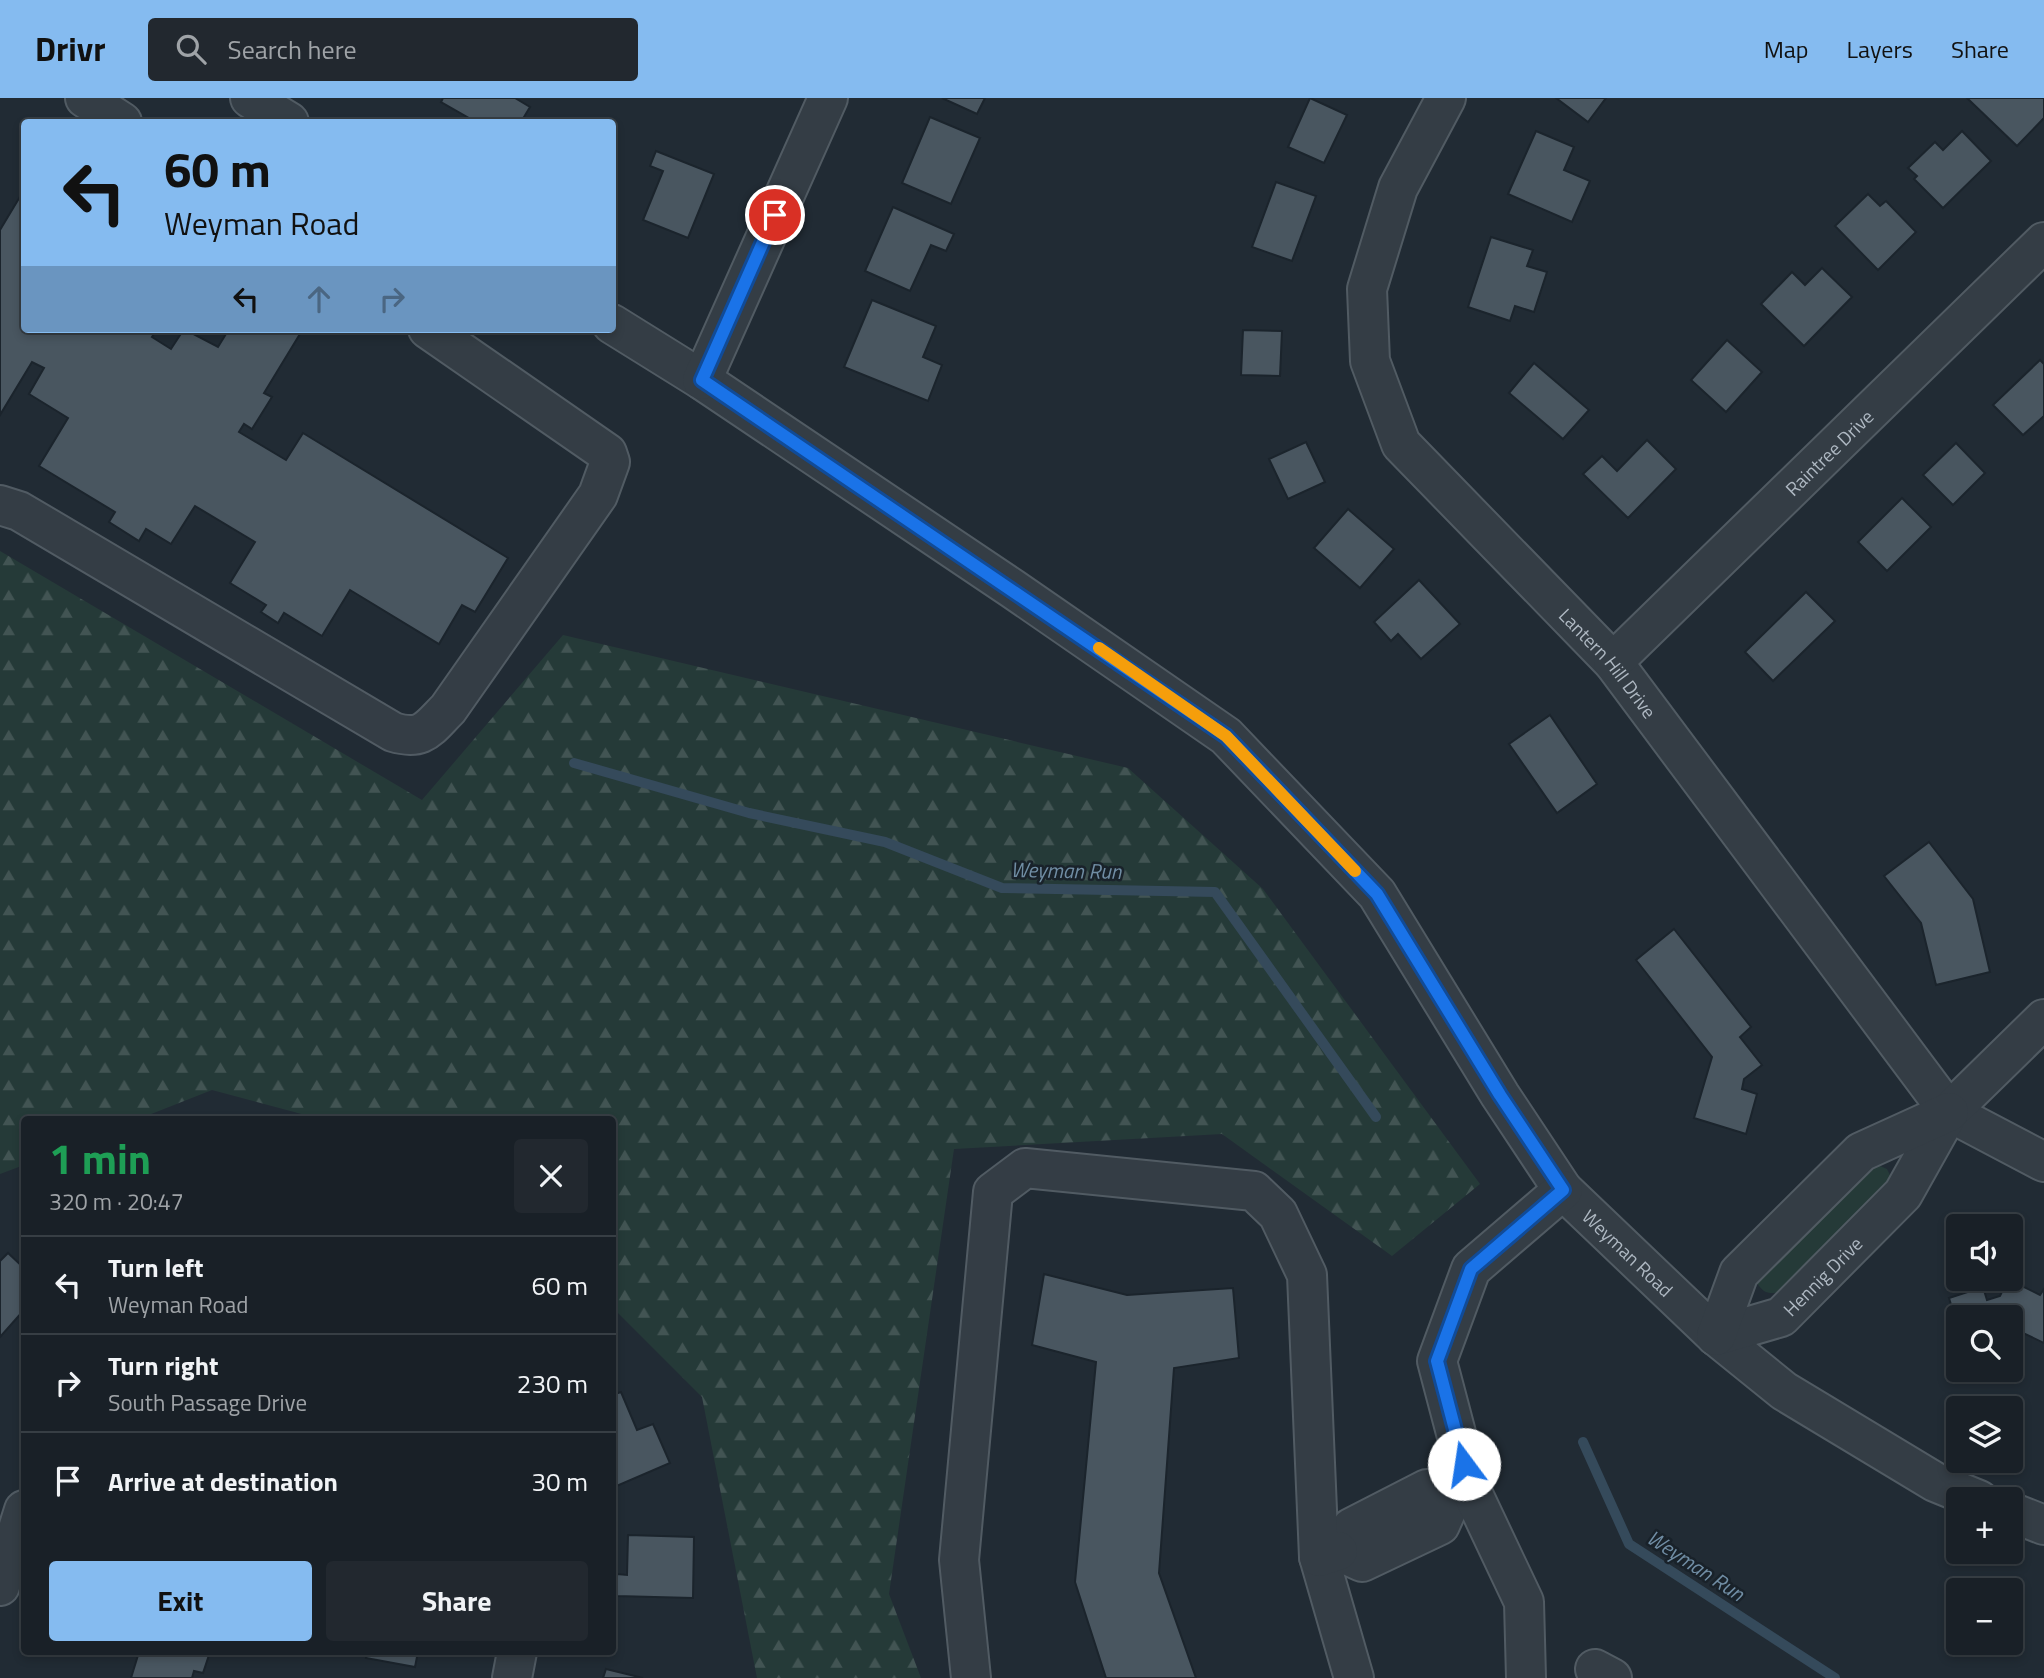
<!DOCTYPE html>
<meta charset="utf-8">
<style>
body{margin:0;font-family:"Titillium Web",sans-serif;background:#22282f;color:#f1f3f6;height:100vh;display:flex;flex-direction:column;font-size:26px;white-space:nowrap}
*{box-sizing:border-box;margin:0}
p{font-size:23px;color:#9fa3a7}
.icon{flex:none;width:38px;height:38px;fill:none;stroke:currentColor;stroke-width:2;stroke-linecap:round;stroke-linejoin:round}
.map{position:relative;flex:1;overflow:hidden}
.side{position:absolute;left:21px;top:1018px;width:595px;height:539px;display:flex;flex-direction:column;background:#192027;border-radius:7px;box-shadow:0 4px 10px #0003,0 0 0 2px #373e44}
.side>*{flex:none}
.banner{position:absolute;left:21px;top:21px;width:595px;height:214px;border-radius:7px;box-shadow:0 4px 10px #0003,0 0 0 2px #373e44;background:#85bbf0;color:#111;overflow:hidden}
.buttons{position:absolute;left:1946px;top:1116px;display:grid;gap:14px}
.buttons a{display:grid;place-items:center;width:77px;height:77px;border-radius:7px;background:#192027;box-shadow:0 4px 10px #0003,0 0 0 2px #373e44;font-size:35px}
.pin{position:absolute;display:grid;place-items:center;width:60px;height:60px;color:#fff;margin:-30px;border:4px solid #fff;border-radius:50%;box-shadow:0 2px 7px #0007}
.me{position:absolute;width:77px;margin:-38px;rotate:346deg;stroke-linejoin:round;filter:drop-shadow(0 0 5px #0008)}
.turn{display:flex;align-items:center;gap:24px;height:147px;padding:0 28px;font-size:32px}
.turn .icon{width:91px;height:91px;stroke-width:2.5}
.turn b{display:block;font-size:49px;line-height:60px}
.lanes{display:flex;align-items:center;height:66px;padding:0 28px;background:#0003;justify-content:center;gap:35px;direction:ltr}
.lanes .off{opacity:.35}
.round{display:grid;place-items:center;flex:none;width:74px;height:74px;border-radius:7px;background:#22282f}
.summary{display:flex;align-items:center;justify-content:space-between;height:119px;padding:0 28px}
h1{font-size:42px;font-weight:700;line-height:52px;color:#1e9e55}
.cta{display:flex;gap:14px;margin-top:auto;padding:14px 28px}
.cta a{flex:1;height:80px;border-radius:7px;background:#85bbf0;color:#111;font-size:28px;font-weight:700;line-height:80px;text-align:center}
.cta a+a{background:#22282f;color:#f1f3f6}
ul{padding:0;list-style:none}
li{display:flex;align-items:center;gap:21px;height:98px;padding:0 28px;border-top:2px solid #373e44}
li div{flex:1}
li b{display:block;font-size:26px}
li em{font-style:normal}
header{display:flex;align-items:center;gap:42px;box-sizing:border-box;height:98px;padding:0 35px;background:#85bbf0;color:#111}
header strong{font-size:33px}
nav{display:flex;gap:38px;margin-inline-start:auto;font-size:24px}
.search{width:490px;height:63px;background:#22282f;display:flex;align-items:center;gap:18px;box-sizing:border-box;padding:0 24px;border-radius:7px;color:#9fa3a7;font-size:26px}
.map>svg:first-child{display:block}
.forest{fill:url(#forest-firs)}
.green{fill:#253a38}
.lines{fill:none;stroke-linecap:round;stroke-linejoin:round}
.stream{stroke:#354a5b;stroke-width:10}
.building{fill:#495660;stroke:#1b242c;stroke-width:2}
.minor-casing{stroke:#515b63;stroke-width:42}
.minor{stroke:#343d45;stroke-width:38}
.route-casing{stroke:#114b97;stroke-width:18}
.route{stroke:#1a73e8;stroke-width:12}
.slow{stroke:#f59e0b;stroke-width:12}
.labels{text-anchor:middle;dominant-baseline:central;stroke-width:5;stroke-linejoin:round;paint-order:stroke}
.street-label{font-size:19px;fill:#aeb8c2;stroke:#19222a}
.water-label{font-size:21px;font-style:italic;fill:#708da4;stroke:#19222a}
</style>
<header>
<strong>Drivr</strong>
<div class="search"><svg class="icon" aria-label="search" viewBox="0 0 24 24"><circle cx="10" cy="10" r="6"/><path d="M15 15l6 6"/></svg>Search here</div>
<nav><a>Map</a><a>Layers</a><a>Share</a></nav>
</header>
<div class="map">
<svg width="2044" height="1580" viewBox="0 0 2044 1580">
<defs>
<pattern id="forest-firs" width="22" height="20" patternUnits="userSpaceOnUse" patternTransform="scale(1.75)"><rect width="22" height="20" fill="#253a38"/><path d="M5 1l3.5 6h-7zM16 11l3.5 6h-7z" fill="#425453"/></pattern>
</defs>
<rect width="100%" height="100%" fill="#212b34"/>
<polygon class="forest" points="0,453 422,702 563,537 1128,670 1263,791 1480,1086 1392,1158 1222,1036 954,1051 889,1496 921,1580 757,1580 702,1299 613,1210 612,1022 324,1022 212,992 136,1022 24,1022 24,1067 0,1076"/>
<path class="green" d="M1878,1067L1887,1071L1891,1079L1888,1089L1781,1194C1769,1196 1764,1196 1757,1185L1759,1175L1867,1069Z"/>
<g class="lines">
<g class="stream">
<polyline points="574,665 749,715 885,744 1002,790 1215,794 1376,1019"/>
<polyline points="1583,1344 1629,1446 1835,1580"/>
</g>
</g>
<g class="building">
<polygon points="443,0 515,0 530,9 521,24 476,24 441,4"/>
<polygon points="942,0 985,0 977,16"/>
<polygon points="1310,0 1347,17 1324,65 1288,49"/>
<polygon points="1556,0 1606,0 1588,24"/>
<polygon points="1967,0 2044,0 2044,20 2017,48"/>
<polygon points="930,19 980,40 951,106 902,85"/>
<polygon points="1536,33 1574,49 1564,72 1590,83 1572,124 1508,96"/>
<polygon points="1962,33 1991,63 1943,110 1914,81 1917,78 1908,70 1935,44 1943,52"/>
<polygon points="656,53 714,76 688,140 643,122 663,73 650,68"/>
<polygon points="1276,84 1316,98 1292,163 1252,149"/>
<polygon points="24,92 24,231 157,231 152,239 171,251 184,231 218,249 229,231 303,231 264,295 272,299 252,331 244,326 239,334 286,362 303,335 508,460 475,514 462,507 439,546 350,492 322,538 284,515 278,525 261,514 266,507 230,485 255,444 195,408 171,446 146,431 139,443 109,424 115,414 39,368 68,320 29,296 44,270 32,264 0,317 0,132"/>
<polygon points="1868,96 1880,108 1886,103 1916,134 1878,172 1835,128"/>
<polygon points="893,109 954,136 946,153 931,147 910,193 865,173"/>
<polygon points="1491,139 1533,152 1527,168 1547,174 1534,214 1515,208 1510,223 1468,209"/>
<polygon points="1822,170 1852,199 1804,248 1761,206 1792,174 1805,187"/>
<polygon points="872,202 936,228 923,259 942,267 928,303 844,269"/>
<polygon points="1243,232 1282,233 1280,278 1241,277"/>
<polygon points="1727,242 1762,274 1726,314 1691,282"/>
<polygon points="2040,262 2044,266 2044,318 2023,337 1993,307"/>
<polygon points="1534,265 1589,312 1563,341 1509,295"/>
<polygon points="1647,342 1676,371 1628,420 1583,376 1602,358 1617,373"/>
<polygon points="1306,344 1325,384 1288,401 1269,361"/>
<polygon points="1956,345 1985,375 1953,407 1923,377"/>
<polygon points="1902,400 1931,429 1887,473 1858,444"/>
<polygon points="1348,411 1394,451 1360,490 1314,450"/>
<polygon points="1419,482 1460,526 1421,561 1398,536 1391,543 1374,524"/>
<polygon points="1806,494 1835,523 1773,583 1745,554"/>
<polygon points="1550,617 1597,686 1557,715 1509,646"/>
<polygon points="1929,744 1973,801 1990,874 1936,887 1921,825 1884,778"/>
<polygon points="1674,831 1751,929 1740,939 1762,967 1744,981 1742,991 1757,996 1746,1036 1694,1020 1712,959 1636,862"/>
<polygon points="8,1155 24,1170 24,1212 0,1239 0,1163"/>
<polygon points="1044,1176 1127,1197 1233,1190 1239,1260 1174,1270 1159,1475 1196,1580 1106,1580 1075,1484 1096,1264 1032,1247"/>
<polygon points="2008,1181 2040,1197 2044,1191 2044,1245 2021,1234 2011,1237 2011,1220 1958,1220 1958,1230 1949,1200 1983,1189 1987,1202 2000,1198"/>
<polygon points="621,1294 637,1332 653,1326 670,1365 612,1390 612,1297"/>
<polygon points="628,1437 694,1439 693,1500 616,1498 617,1476 627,1477"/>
<polygon points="139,1554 210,1554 203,1575 194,1573 192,1580 131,1580"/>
<polygon points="367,1554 418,1554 415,1569 366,1560"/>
<polygon points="606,1571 643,1580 603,1580"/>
</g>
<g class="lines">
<defs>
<g id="minor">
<polyline points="85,0 122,24"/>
<polyline points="250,0 289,24"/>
<path id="s1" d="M1446,0L1398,90L1367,191L1370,263L1401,346L1613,564L1949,1014L2044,1064"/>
<path id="s2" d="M612,226L702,282L1013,491L1226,638L1377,796L1500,997L1563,1092L1716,1238L1784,1293L1935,1384L1979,1402"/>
<polyline points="702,282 828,0"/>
<path d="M0,407L19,413L393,634C423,643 428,631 448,611L598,397L610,364L607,355L428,231"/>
<path id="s3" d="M1613,564L2044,144"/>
<path id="s4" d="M1716,1238L1781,1219L1903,1096L1949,1014L2044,921"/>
<polyline points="1716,1238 1739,1175 1861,1054 1949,1014"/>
<polyline points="1453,1398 1440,1427 1362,1464 1338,1453 1351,1430 1427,1391 1453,1398 1471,1392"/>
<polyline points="2011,1414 2044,1427"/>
<polyline points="1319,1459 1354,1580"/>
<polyline points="0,1488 24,1412"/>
<polyline points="1595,1571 1612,1580"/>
<polyline points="512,1580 517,1554"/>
<polyline points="971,1580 959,1462 993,1094 1025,1070 1254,1093 1278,1116 1307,1177 1319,1459 1338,1453"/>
<polyline points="1526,1580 1524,1504 1471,1392 1437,1263 1471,1171 1563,1092"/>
</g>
</defs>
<use href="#minor" class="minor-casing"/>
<use href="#minor" class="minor"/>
</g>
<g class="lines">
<defs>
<polyline id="route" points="775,117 702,282 1226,638 1377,796 1500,997 1563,1092 1471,1171 1437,1263 1464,1366"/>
</defs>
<use href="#route" class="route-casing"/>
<use href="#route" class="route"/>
<polyline class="slow" points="1099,550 1226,638 1355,773"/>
</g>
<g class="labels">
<g class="street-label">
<text stroke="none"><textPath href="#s3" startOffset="301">Raintree Drive</textPath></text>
<text stroke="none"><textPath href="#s1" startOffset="670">Lantern Hill Drive</textPath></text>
<text stroke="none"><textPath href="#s2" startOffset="1398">Weyman Road</textPath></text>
<text stroke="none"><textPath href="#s4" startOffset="126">Hennig Drive</textPath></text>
</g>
<g class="water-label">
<text transform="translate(1066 772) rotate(1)">Weyman Run</text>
<text transform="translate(1696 1467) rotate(33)">Weyman Run</text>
</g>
</g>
</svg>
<div class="buttons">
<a><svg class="icon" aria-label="sound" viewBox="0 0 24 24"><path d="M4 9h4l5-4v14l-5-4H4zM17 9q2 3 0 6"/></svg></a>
<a><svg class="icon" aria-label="search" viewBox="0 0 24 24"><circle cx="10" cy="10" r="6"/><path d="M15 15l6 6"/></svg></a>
<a><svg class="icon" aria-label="layers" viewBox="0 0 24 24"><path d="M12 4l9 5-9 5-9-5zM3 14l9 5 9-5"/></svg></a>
<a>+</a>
<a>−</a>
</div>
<div class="pin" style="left:775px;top:117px;background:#d93025"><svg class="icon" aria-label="arrive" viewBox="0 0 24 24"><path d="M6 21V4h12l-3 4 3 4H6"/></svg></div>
<svg class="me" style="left:1464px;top:1366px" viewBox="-20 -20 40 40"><circle r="19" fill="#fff"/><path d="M0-13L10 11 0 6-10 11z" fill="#1a73e8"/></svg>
<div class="banner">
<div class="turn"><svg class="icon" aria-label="left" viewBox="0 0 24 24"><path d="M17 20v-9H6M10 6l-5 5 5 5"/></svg><div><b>60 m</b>Weyman Road</div></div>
<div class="lanes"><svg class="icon" aria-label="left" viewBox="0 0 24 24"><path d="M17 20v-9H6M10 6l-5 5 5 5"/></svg><svg class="icon off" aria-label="ahead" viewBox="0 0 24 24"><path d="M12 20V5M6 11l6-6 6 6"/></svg><svg class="icon off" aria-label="right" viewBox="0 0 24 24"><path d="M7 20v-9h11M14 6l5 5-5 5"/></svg></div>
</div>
<section class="side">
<div class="summary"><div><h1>1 min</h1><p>320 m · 20:47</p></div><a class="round"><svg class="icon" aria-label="close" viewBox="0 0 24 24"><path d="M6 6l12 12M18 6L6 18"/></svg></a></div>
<ul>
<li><svg class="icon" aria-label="left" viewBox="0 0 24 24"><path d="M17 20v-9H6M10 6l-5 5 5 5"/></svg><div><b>Turn left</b><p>Weyman Road</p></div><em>60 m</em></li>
<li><svg class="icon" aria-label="right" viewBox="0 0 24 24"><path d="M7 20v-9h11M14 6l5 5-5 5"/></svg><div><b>Turn right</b><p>South Passage Drive</p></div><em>230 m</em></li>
<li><svg class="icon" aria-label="arrive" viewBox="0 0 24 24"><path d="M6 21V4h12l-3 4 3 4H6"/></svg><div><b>Arrive at destination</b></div><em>30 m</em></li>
</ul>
<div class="cta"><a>Exit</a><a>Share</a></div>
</section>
</div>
